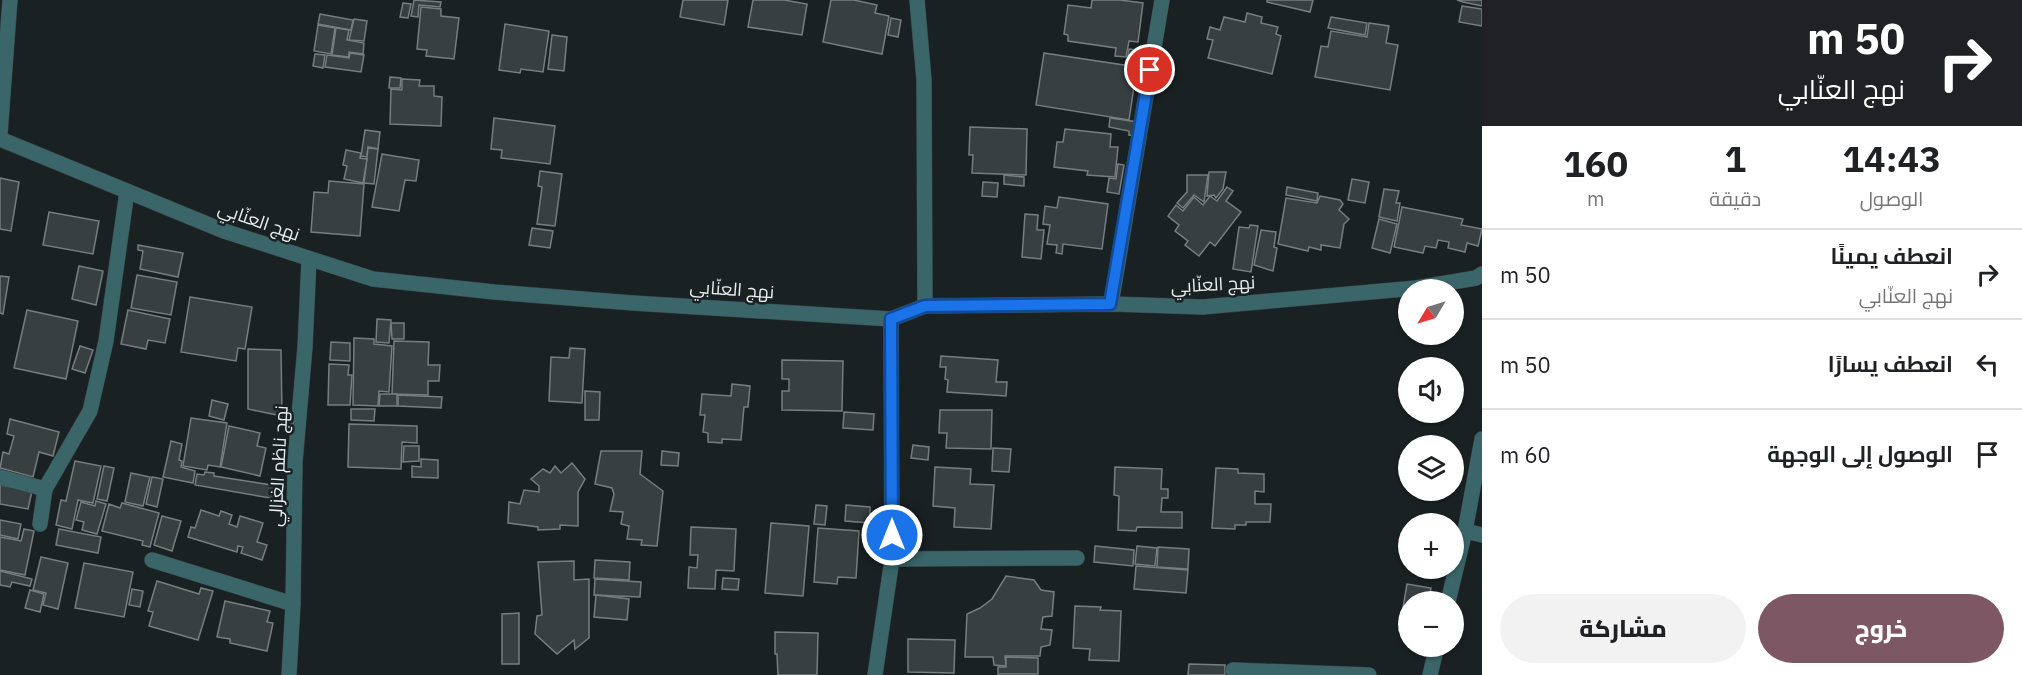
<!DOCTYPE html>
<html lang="ar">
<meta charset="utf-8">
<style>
body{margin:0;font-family:"IBM Plex Sans",Cairo,sans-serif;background:#f2f2f2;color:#202124;direction:rtl;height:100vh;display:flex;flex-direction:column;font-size:22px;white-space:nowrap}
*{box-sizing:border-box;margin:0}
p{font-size:20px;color:#757577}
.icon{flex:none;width:33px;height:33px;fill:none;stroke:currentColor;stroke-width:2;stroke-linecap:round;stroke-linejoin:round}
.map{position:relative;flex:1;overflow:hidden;direction:ltr}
.panel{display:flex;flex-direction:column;background:#fff;width:540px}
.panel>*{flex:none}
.banner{background:#202124;color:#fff;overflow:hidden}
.needle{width:39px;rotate:232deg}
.fabs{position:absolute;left:1398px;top:279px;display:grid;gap:12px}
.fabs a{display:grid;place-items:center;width:66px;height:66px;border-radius:50%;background:#fff;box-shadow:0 2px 4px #0004;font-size:30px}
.pin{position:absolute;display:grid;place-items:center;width:51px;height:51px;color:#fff;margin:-26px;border:3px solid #fff;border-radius:50%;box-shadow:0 2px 6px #0007}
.me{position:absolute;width:66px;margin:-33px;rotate:0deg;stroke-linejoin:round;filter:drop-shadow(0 0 4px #0008)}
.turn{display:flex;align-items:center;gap:21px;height:126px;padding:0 18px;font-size:27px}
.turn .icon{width:78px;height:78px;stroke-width:2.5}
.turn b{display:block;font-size:42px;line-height:51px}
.eta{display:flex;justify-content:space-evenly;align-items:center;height:102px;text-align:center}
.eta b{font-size:36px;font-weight:800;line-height:42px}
.primary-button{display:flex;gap:12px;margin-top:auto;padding:12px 18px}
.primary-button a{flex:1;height:69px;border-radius:36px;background:#7e5764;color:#fff;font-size:24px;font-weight:800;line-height:69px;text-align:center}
.primary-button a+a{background:#f2f2f2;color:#202124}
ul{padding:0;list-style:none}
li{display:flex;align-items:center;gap:18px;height:90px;padding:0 18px;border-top:2px solid #e0e0e0}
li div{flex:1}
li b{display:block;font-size:22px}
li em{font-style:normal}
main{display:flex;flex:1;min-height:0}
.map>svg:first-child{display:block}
.building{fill:#373f40;stroke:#767e7f;stroke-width:1.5}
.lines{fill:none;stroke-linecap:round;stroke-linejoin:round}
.minor-casing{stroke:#373e3f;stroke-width:16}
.minor{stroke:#3a6569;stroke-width:15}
.route-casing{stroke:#114b97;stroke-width:15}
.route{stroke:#1a73e8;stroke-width:10}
.labels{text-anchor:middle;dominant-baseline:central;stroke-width:5;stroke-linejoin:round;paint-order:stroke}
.street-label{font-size:18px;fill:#e9eeef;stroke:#1a2122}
</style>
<main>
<section class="panel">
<div class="banner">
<div class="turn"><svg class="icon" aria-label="right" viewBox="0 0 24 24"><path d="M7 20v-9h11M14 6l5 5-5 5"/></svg><div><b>50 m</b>نهج العنّابي</div></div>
</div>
<div class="eta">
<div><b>14:43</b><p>الوصول</p></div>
<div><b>1</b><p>دقيقة</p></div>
<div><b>160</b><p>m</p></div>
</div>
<ul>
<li><svg class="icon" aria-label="right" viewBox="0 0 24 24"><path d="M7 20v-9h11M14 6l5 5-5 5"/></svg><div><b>انعطف يمينًا</b><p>نهج العنّابي</p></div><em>50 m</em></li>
<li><svg class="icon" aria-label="left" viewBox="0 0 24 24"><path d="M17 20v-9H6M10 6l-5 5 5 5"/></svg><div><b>انعطف يسارًا</b></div><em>50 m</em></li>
<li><svg class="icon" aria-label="arrive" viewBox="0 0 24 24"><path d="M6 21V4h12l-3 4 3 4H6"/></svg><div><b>الوصول إلى الوجهة</b></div><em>60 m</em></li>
</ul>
<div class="primary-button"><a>خروج</a><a>مشاركة</a></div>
</section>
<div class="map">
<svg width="1482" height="675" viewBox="0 0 1482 675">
<rect width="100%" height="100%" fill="#1a2122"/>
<g class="building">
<polygon points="414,0 441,2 440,7 419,5 418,17 411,16"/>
<polygon points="683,0 728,0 724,25 680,17"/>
<polygon points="753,0 784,0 807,4 802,35 748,27"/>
<polygon points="831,0 854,0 877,5 875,13 889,16 882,54 823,42"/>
<polygon points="1092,0 1120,0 1143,3 1138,42 1129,41 1126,57 1115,56 1116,48 1068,41 1068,35 1064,34 1068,5 1091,8"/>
<polygon points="1267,0 1313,0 1310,12 1267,2"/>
<polygon points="1457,0 1482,0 1482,6 1463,2"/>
<polygon points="403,3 411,4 408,18 400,17"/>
<polygon points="1462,6 1482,9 1482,26 1459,22"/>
<polygon points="421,7 441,9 441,16 459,18 454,59 426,56 427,50 417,49"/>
<polygon points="1247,13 1262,17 1261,23 1278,27 1276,34 1281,36 1272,74 1208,58 1213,40 1207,39 1210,27 1220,30 1224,17 1245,22"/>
<polygon points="320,14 353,20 351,30 318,24"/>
<polygon points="1331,17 1367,23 1365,35 1328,28"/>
<polygon points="891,18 901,20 898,37 888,35"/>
<polygon points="354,19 367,21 364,41 349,40"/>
<polygon points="1369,23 1389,26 1386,43 1398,45 1390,90 1315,77 1321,46 1328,47 1331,31 1367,37"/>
<polygon points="505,24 549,31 543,72 521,69 520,73 499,70"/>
<polygon points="318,25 335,28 331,54 314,51"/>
<polygon points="336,28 349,30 347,40 364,43 363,54 349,52 349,57 332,55"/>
<polygon points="552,35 567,37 564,71 548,69"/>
<polygon points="1129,49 1145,51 1144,63 1127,61"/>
<polygon points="350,53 364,55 361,72 325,67 327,55 349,58"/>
<polygon points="1044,53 1137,67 1129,120 1036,105"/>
<polygon points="315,54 325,55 323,68 313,66"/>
<polygon points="390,77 401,78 400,88 389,88"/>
<polygon points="402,79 420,80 419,86 434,86 434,96 442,97 441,126 390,124 391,89 402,90"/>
<polygon points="494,118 555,126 550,164 501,158 502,150 491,149"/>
<polygon points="1110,118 1138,122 1136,136 1129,135 1129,131 1109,127"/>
<polygon points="970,127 1027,129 1026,175 972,173 973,155 969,155"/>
<polygon points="1065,129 1111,134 1110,147 1118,147 1115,177 1087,175 1088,171 1054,167 1057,142 1063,142"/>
<polygon points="365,130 380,132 378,149 368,147 367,157 361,156"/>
<polygon points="368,148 378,149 374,184 364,183"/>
<polygon points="346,150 361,153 360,158 367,159 363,183 344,179 347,166 343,165"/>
<polygon points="382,154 419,160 416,181 405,180 399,211 372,207"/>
<polygon points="1118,164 1124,165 1119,194 1107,192 1109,178 1116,179"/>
<polygon points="540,171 562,174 555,226 537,224 542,187 538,186"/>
<polygon points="1209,172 1226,172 1223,189 1216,198 1214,195 1207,196"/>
<polygon points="1004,175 1024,177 1024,186 1004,184"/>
<polygon points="1187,175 1208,175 1204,202 1194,195 1183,208 1177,203 1187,192"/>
<polygon points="0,178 19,182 11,231 0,229"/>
<polygon points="1352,179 1369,182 1365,203 1348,200"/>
<polygon points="329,181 364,184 360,236 311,232 314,192 328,193"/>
<polygon points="983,182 998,183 997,197 982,196"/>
<polygon points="1227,187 1233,191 1226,201 1241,212 1215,246 1210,242 1199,256 1185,245 1188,241 1175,231 1179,225 1168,216 1176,205 1183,211 1194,197 1203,205 1210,196 1217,201"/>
<polygon points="1287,187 1318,193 1317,201 1286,195"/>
<polygon points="1384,189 1399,191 1396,203 1400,203 1397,221 1379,217"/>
<polygon points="1320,196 1340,200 1343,204 1339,210 1349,219 1344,224 1340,248 1321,245 1321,250 1309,247 1308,251 1278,244 1286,198 1317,203"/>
<polygon points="1059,197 1108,204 1102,249 1063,244 1062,254 1056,253 1057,245 1047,244 1050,225 1043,224 1045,206 1057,208"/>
<polygon points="1402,207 1463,219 1461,225 1482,229 1478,246 1467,243 1465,252 1448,248 1449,242 1438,240 1436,248 1425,246 1423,253 1394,247"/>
<polygon points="49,212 99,221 93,254 43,245"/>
<polygon points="1025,214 1038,215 1037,230 1044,230 1041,259 1022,257"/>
<polygon points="1379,219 1397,224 1390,253 1372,248"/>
<polygon points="1250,225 1258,226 1251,272 1233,269 1239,227 1249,228"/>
<polygon points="532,228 553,231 550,248 529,245"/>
<polygon points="1261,230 1276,232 1274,247 1277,248 1273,271 1254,265"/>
<polygon points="138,245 183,253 178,277 140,269 143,251 138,250"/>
<polygon points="79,266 103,271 96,305 72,299"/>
<polygon points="137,275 177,282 171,315 131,308"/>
<polygon points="0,276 9,277 3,314 0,313"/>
<polygon points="190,297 252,307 245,349 238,348 236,361 181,352"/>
<polygon points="27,310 78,321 66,379 14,368"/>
<polygon points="128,310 170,319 165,343 148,340 146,349 121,344"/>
<polygon points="377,319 391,320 389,343 376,342"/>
<polygon points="391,323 404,323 404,339 392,339"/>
<polygon points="354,338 374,339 374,344 392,346 389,392 379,391 378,406 353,405"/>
<polygon points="394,341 429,342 428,365 440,365 439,381 428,381 428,395 392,394"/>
<polygon points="331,342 350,343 350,361 330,360"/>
<polygon points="80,346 93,350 85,373 72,369"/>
<polygon points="570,348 585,349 582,403 549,401 551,357 569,358"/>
<polygon points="248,349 281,350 282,416 248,409"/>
<polygon points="941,356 998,360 996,382 1007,382 1006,396 947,392 948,380 945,379 946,367 940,367"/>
<polygon points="782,360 843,361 842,411 782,410 782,391 789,391 789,379 782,379"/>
<polygon points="329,364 349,365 348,375 352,375 350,405 328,405"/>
<polygon points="732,384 750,386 748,407 744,407 741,440 722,439 722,443 708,442 708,433 703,432 705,415 700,415 702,394 731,396"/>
<polygon points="585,391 600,392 599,420 585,420"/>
<polygon points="380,394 397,394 397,406 379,406"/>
<polygon points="398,395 442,397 441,408 398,406"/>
<polygon points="212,400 228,404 224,420 209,416"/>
<polygon points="351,409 375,409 374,421 351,420"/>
<polygon points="940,410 992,410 991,449 946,448 947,433 939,433"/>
<polygon points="844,412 874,414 873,430 843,428"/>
<polygon points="191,418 227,423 220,467 208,465 207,470 183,466"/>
<polygon points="10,419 59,432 53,456 39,452 33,477 0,468 3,452 9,454 14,436 7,434"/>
<polygon points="349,424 417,426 417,443 402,442 401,469 348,467"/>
<polygon points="229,426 260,433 257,446 266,448 260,476 221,467"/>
<polygon points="171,441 182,444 179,460 182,461 181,467 195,471 193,483 163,477"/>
<polygon points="913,445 929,447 928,460 911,458"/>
<polygon points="404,446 419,446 419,461 403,462"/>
<polygon points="993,448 1011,449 1009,472 992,471"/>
<polygon points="601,451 642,451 640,474 663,491 657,546 641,545 642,540 627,539 629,526 621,524 623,512 610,511 614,494 612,488 595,484"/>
<polygon points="662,451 679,453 678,466 661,465"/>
<polygon points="421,459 438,460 438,478 412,477 412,466 421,467"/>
<polygon points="75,461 101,466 93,503 78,500 72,529 56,525 61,500 66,501"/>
<polygon points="572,463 585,479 578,492 578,526 560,525 560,529 538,530 538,527 508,523 509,502 520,504 524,490 539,492 539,486 531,479 543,469 550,473 555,466 561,473"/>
<polygon points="104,466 114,468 107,501 97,499"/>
<polygon points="935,467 971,469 970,484 994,485 991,529 954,527 955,508 933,506"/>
<polygon points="1115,467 1162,469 1161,489 1168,489 1168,498 1162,498 1161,512 1182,512 1182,528 1137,527 1136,531 1118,530 1119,496 1114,495"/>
<polygon points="1216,468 1238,469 1238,473 1264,474 1264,492 1255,491 1255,504 1271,504 1270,522 1246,522 1246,525 1235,525 1235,529 1212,528"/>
<polygon points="205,472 214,473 214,476 278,486 276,499 195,485 197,474 204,475"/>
<polygon points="131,473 150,477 143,506 125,502"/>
<polygon points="152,477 163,479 157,507 146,504"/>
<polygon points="0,485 32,491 28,509 0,504"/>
<polygon points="96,501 106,504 97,534 82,530 84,522 76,520 81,502 95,506"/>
<polygon points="122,503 159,513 150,547 142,545 143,541 102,531 109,504 120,508"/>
<polygon points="816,505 827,506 825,525 814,524"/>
<polygon points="846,505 870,507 870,523 845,521"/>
<polygon points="201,510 219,516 221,511 232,515 229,524 237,527 240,516 263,523 257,542 267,545 262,560 241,553 243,547 238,546 237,552 188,537 191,527 195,528"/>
<polygon points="162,516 181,521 172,551 154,545"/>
<polygon points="0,520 21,524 18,539 0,535"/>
<polygon points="771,523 809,526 803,596 765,593"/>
<polygon points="691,527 736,529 734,571 716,570 715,589 688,588 689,567 697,568 698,555 690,555"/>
<polygon points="818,528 859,531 856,578 838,577 837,584 814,582"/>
<polygon points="24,529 34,531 25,575 0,570 0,537 21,541"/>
<polygon points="59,529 101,537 98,553 56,545"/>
<polygon points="1095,546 1134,550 1133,566 1094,562"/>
<polygon points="1137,546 1157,548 1155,566 1135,564"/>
<polygon points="1158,547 1189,549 1188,569 1157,567"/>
<polygon points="41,557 68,563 58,609 43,605 46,593 33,590"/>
<polygon points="595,560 630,562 629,580 594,578"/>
<polygon points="574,561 574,580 589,579 589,638 575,649 574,640 557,654 535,634 537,616 542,615 538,562"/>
<polygon points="84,563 133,572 124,617 75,608"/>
<polygon points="1136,566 1188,570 1186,593 1134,589"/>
<polygon points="0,571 32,579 30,586 12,582 10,587 0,585"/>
<polygon points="1006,576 1034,580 1041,590 1054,592 1052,616 1043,617 1041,629 1052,630 1050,645 1041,647 1040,656 1005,656 1006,666 994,665 993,657 965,657 967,614 980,608 992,599"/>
<polygon points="723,578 739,579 738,590 722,589"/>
<polygon points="595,579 641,582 640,597 594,595"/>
<polygon points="157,581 199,594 201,588 213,591 198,640 149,626 153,612 148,611"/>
<polygon points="1407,584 1431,588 1428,602 1408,602 1408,633 1399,631"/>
<polygon points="132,589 143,591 140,607 129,605"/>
<polygon points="30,590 44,594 40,612 25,608"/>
<polygon points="596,595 629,599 627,620 594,617"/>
<polygon points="225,601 270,611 267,622 273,623 267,651 230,643 230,639 217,637"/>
<polygon points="1075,606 1101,607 1100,610 1121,611 1119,661 1089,660 1090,649 1073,648"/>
<polygon points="519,613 519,664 502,664 502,614"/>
<polygon points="775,632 818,633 817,675 778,675 777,654 775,654"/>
<polygon points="908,639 955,640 954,673 908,672"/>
<polygon points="1006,657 1038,658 1038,674 998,674 998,667 1006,667"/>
<polygon points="1189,664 1225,665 1225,675 1188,675"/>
</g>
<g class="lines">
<defs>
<g id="minor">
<polyline points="917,0 924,80 925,306"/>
<polyline points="0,134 10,0"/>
<polyline points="0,139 224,231 373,279 494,292 633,303 891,319 925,306 1111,304 1203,307 1416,288 1476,278 1482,274"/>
<polyline points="1111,304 1162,0"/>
<polyline points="0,477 45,489 90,411 106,341 127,191"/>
<polyline points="40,524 45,489"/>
<polyline points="1465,531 1482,535"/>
<polyline points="892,559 1077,558"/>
<polyline points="152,560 293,604"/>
<polyline points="1448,602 1465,531 1482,439"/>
<polyline points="1233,670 1369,675"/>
<polyline points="289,675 293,604 295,462 305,347 309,259"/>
<polyline points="875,675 892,559 891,319"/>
<polyline points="1430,675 1437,646"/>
</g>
</defs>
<use href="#minor" class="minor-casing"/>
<use href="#minor" class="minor"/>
</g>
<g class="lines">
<defs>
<polyline id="route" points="892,535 891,319 925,306 1110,304 1150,70"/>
</defs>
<use href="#route" class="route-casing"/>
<use href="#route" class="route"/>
</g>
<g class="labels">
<g class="street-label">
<text transform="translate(259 221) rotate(19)">نهج العنّابي</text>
<text transform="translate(1213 284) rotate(-3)">نهج العنّابي</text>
<text transform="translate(732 289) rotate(4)">نهج العنّابي</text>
<text transform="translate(278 466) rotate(-87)">نهج ناظم الغزالي</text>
</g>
</g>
</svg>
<div class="fabs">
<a><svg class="needle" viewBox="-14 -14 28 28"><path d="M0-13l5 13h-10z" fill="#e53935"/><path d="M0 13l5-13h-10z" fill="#757577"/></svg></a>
<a><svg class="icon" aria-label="sound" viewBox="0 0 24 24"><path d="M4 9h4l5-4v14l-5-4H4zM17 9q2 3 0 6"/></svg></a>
<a><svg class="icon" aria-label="layers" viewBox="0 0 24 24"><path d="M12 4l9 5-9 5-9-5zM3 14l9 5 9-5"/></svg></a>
<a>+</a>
<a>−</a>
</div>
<div class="pin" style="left:1150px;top:70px;background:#d93025"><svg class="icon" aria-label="arrive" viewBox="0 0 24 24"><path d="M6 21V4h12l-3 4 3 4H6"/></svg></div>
<svg class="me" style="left:892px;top:535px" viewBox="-20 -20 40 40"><circle r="17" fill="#1a73e8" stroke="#fff" stroke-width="3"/><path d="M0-11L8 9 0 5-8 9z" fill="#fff"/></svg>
</div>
</main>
